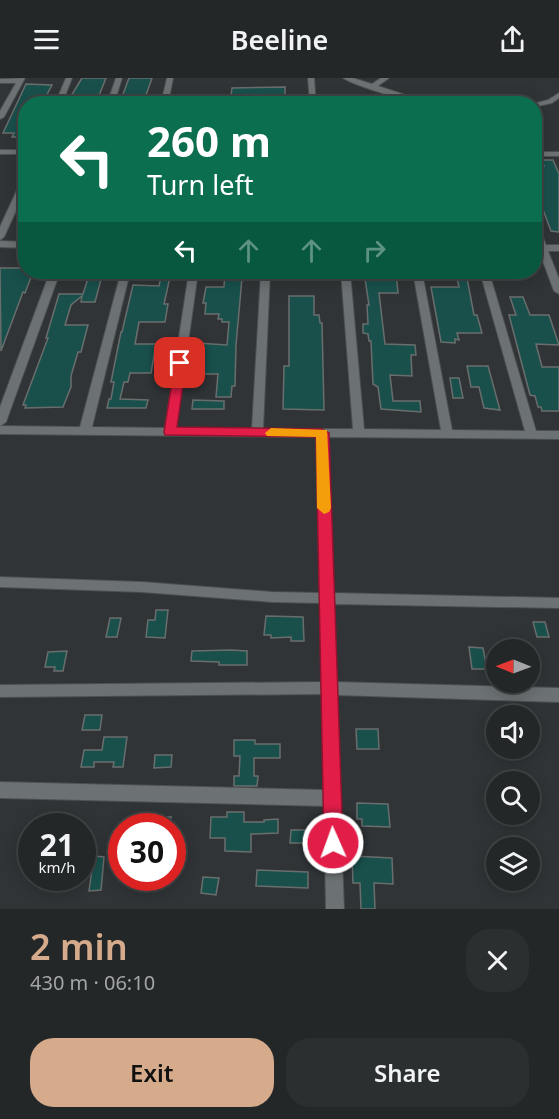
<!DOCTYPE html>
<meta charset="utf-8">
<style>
body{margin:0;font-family:"Noto Sans",sans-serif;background:#2c2f30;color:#f1f3f6;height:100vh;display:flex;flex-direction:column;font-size:22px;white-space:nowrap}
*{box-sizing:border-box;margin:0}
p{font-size:20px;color:#a3a5a8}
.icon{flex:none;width:33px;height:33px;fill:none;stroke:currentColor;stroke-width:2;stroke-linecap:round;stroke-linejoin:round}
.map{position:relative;height:831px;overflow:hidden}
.details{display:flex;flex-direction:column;background:#242728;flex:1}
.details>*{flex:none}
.top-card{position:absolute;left:18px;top:18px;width:524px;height:183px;border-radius:24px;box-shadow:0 3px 15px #0003,0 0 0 2px #414445;background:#0b6e4f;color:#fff;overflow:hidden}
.needle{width:39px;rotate:271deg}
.tools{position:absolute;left:486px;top:561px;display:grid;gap:12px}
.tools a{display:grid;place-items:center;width:54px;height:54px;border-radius:50%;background:#242728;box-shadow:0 3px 15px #0003,0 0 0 2px #414445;font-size:30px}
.speed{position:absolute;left:18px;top:735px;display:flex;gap:12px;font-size:30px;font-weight:700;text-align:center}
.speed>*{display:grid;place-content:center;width:78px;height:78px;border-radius:50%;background:#242728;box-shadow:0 3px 15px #0003,0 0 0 2px #414445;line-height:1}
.speed small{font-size:15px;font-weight:400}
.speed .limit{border:9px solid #d22;background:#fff;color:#111}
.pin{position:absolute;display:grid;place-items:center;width:51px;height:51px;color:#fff;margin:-26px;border-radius:12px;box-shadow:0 3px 9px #0006}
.me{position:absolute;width:66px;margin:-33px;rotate:358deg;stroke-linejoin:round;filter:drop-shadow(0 0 4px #0008)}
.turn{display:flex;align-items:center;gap:21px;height:126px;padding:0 30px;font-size:27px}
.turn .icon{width:78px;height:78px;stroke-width:2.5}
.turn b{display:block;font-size:42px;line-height:51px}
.lanes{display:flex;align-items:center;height:57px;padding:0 30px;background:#0003;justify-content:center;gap:30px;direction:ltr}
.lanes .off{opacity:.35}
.round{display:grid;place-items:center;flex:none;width:63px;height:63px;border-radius:24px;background:#2c2f30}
.headline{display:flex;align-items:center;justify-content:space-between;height:102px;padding:0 30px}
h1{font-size:36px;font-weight:600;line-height:45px;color:#d6ab8b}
.action{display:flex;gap:12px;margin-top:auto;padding:12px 30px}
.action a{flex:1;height:69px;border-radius:24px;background:#d6ab8b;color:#111;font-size:24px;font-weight:600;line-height:69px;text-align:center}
.action a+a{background:#2c2f30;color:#f1f3f6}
header{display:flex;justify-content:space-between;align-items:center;height:78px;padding:0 30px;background:#242728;font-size:27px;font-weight:600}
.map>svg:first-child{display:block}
.building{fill:#19504c;stroke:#696e6d;stroke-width:1.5}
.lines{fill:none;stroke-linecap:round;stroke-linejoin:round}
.minor-casing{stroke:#4c4f50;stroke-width:2}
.minor{fill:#6c7173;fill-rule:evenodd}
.route{fill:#e11d48;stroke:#92132f;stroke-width:1.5}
.slow{fill:#f59e0b}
</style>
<header><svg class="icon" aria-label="menu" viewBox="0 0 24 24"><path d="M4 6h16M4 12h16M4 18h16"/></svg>Beeline<svg class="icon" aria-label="share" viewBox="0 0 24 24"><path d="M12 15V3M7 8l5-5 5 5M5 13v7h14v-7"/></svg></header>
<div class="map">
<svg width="559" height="831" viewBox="0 0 559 831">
<rect width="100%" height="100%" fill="#303436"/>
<g class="building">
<polygon points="82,0 106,0 98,20 81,20 79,23 68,23"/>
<polygon points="129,0 152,0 145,20 122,19"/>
<polygon points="26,6 52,7 43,24 26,24 26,59 12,59 14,55 3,55"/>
<polygon points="285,9 285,18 231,18 232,10"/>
<polygon points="542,82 553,82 559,96 559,154 551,153 534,108 534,88 544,88"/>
<polygon points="0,190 26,190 26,194 33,194 25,215 23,214 1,273"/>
<polygon points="90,194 103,194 95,224 81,224 82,218 71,227 65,247 88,247 81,274 78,274 71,298 71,309 63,329 25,330 26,327 23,327 48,260 46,260 59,216 83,216"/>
<polygon points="225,194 239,194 239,200 242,200 236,267 235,308 232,308 231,319 216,319 218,296 199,296 196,294 197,283 194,283 197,265 227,267 229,244 222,244 222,241 218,241 219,236 205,236 206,225 203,225 206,209 224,209"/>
<polygon points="364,194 396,194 398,215 379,215 385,266 415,267 416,277 411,277 412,298 390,297 393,323 420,323 421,334 381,331 378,309 373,306 371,263 369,263 368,256 363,255 363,246 368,246 367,227 369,227"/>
<polygon points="161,199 170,199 164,226 168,226 165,244 139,244 135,266 156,266 151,295 130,295 128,304 124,304 120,321 148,322 146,330 107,330 109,321 111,321 114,304 111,304 121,254 122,254 133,207 159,208"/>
<polygon points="457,200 467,200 474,237 477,237 482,255 457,255 459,262 455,261 455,265 441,264 431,209 459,209"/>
<polygon points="289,218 314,218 314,237 319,237 320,245 322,245 324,332 283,331 284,288 289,288"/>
<polygon points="510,219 523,219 530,237 549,237 559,267 536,266 542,289 559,289 559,333 542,333 541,329 538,329 535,318 530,317 509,237 516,237"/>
<polygon points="467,288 488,288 500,332 484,330 479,309 471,309"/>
<polygon points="450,300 459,300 463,320 453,320"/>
<polygon points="193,322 224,323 224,331 192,331"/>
<polygon points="156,532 168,532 165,560 146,559 148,542 155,542"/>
<polygon points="266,538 303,539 304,563 291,563 291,559 271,560 271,557 264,557"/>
<polygon points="110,540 121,540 117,559 106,559"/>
<polygon points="533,544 545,544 549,559 537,559"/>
<polygon points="469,569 483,570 487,591 472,591"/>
<polygon points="231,572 247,573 247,587 219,587 219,584 191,583 192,573"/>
<polygon points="67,573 63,593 54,593 55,589 45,589 48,574"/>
<polygon points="85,637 102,637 100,652 82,652"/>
<polygon points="356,651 378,651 379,671 357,671"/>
<polygon points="104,659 127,659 123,689 113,689 114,684 94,684 94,689 81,689 84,672 102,672"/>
<polygon points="234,662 255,662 255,666 280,666 280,680 254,680 254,698 258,698 257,708 234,708 234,698 239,698 240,678 234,678"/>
<polygon points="155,677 172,677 171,689 154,690"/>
<polygon points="357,725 388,726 390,749 362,748 362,741 357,741"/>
<polygon points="227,734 244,734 244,744 264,744 264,742 278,741 278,755 251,756 251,774 225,773 225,760 210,760 211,739 227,739"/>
<polygon points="150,739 171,739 170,748 149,748"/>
<polygon points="291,752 306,752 306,765 290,765"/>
<polygon points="94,778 104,779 101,812 89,813"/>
<polygon points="352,778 392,780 393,806 374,805 375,831 361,831 360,805 353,805"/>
<polygon points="257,792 308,794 308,810 256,808"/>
<polygon points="203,799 219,800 216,817 201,815"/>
</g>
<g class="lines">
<defs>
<g id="minor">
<polygon points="25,0 4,39 0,41 0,33 16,5 0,5 0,1"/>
<polygon points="66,0 72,0 62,26 55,26"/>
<polygon points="116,0 122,0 114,26 107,26"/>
<polygon points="167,0 173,0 168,26 161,26"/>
<polygon points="308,0 314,0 316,26 310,26"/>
<path d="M343,0H353L372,6L381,0H389L378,8L433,26C415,26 357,9 343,0Z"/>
<polygon points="559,15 559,20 552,25 534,29 534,26 532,26 548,22"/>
<rect x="0" y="72" width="26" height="4"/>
<rect x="534" y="74" width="25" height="4"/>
<polygon points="23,99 26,99 26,111 4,159 0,162 0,149"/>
<polygon points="534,145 538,148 546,167 559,167 559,173 548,173 559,201 559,216 554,213 539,173 534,172 534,168 537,167 534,159"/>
<polygon points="0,163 26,164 26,170 0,169"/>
<polygon points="50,194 60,194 6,344 0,348 0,329"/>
<polygon points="121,194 130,194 92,349 165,350 189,194 198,194 176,350 252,350 261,194 270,194 263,351 353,351 341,194 350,194 364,351 441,352 413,194 422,194 452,352 525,353 480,194 489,194 536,353 559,353 559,361 328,359 333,515 559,520 559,530 333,526 336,604 559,610 559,624 336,617 344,831 326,831 324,728 0,720 0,704 324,712 322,616 0,619 0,607 322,604 320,525 272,524 142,514 0,509 0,499 142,504 272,514 320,515 316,359 0,356 0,348 80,349"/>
</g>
</defs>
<use href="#minor" class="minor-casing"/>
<use href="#minor" class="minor"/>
</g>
<polygon class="route" points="180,281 186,285 177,349 322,351 329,355 343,765 340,771 333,774 326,771 324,765 316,359 165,357 164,354 175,285"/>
<polygon class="slow" points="271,350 327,352 331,430 329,434 324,436 317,430 316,359 267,358 265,355"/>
</svg>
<div class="tools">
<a><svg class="needle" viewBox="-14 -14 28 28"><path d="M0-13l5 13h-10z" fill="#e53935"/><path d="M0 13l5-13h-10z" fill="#a3a5a8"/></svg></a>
<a><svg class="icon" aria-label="sound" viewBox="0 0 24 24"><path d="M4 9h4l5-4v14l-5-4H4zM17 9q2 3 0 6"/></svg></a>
<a><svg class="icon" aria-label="search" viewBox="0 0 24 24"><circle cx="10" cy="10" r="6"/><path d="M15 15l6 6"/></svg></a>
<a><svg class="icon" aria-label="layers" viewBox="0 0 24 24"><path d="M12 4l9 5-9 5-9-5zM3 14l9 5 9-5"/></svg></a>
</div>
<div class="speed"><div>21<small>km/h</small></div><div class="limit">30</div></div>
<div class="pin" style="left:180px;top:285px;background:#d93025"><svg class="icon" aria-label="arrive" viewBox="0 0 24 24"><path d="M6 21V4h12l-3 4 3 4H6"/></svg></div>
<svg class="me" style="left:333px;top:765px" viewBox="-20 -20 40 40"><circle r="17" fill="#e11d48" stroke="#fff" stroke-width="3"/><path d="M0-11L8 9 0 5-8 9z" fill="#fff"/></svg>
<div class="top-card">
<div class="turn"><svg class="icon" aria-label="left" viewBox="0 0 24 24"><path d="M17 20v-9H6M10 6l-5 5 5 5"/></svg><div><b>260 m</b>Turn left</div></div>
<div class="lanes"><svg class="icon" aria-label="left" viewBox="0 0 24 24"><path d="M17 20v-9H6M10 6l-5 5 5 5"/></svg><svg class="icon off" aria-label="ahead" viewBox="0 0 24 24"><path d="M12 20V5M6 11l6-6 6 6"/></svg><svg class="icon off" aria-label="ahead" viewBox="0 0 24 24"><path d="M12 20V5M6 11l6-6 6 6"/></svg><svg class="icon off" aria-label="right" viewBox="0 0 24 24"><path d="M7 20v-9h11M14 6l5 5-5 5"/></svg></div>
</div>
</div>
<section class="details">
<div class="headline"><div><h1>2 min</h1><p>430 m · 06:10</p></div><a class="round"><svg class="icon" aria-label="close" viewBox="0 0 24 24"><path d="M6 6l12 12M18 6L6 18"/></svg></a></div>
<div class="action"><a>Exit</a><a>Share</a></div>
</section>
